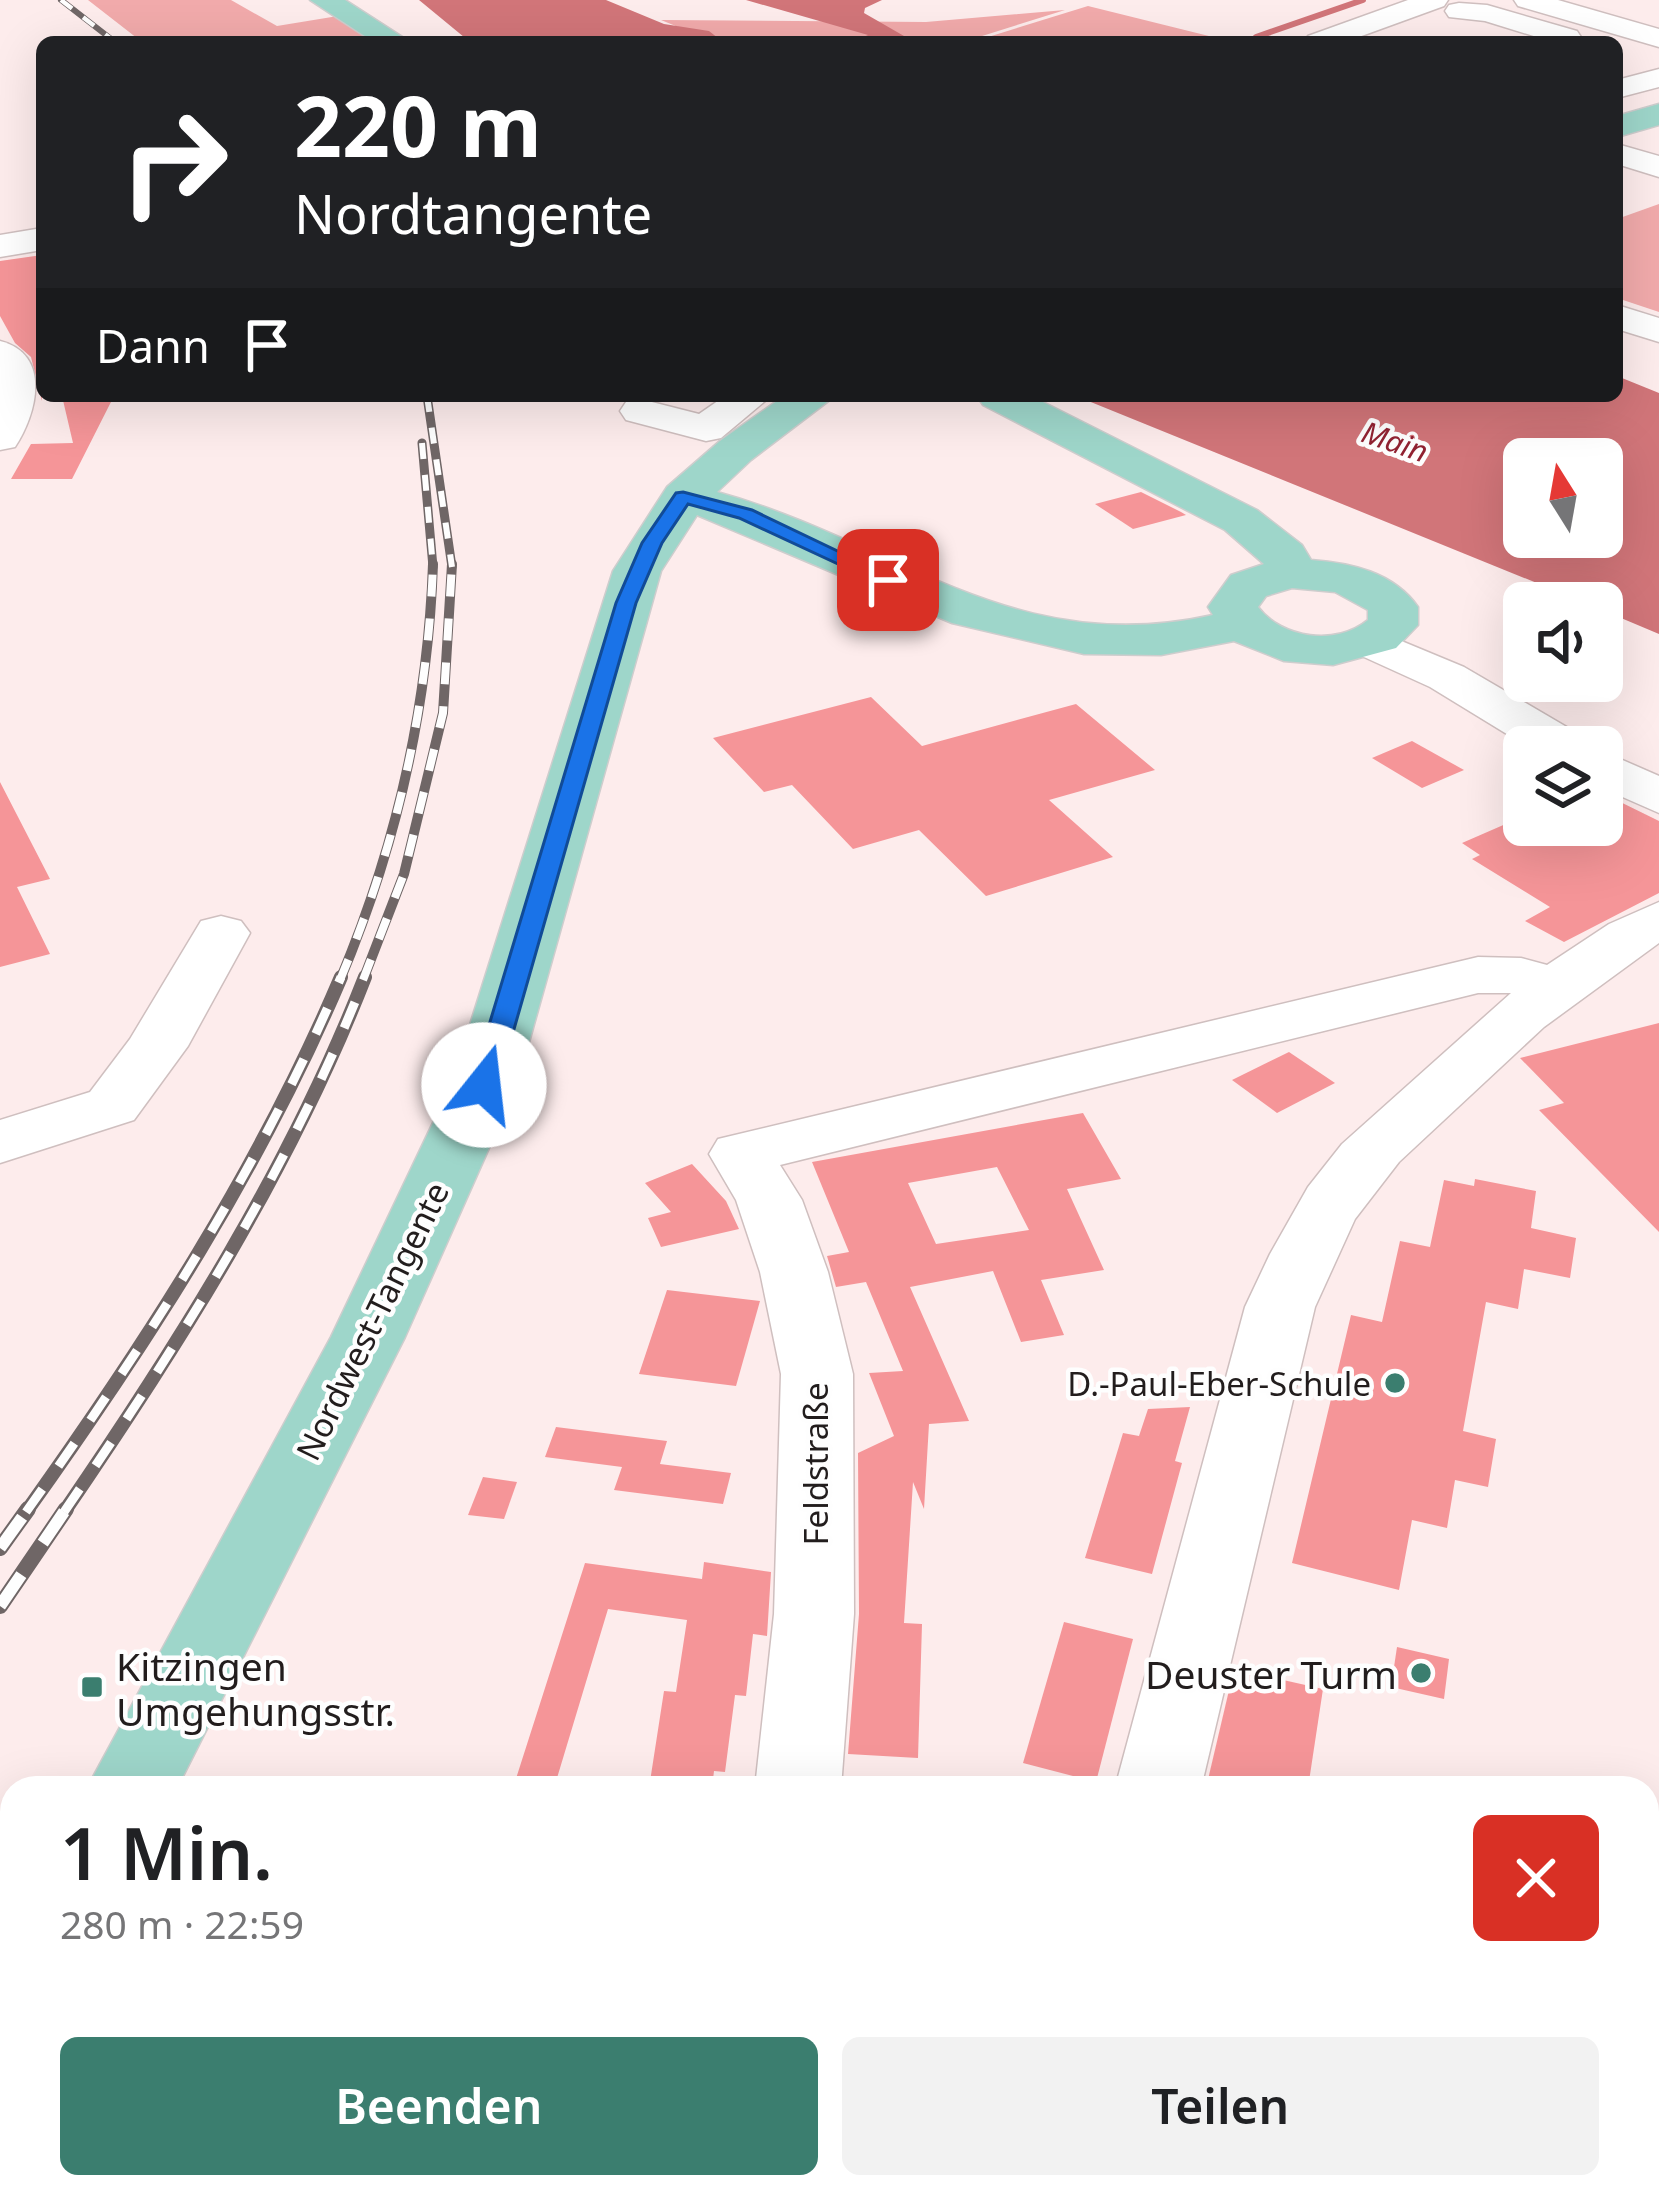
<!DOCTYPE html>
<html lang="de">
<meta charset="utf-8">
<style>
body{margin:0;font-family:"Noto Sans",sans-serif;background:#f2f2f2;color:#202124;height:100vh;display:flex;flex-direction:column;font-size:45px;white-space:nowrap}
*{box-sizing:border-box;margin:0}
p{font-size:39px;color:#757577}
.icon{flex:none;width:66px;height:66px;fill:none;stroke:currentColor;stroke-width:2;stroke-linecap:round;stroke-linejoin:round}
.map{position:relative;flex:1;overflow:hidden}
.panel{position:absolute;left:0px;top:1776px;width:1659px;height:423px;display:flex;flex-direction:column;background:#fff;border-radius:36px 36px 0 0;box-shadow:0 12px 48px #0002}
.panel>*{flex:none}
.hud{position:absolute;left:36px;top:36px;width:1587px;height:366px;border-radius:18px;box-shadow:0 12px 48px #0002;background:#202124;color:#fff;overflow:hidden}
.needle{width:78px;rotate:349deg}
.controls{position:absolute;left:1503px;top:438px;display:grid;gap:24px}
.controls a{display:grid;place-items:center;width:120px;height:120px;border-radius:18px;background:#fff;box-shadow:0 12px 48px #0002;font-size:60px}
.pin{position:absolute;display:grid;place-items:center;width:102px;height:102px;color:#fff;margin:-51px;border-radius:24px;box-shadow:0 6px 18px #0006}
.me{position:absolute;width:132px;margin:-66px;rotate:16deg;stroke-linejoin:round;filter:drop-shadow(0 0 9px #0008)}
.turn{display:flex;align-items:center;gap:42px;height:252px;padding:0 60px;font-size:54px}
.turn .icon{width:156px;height:156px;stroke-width:2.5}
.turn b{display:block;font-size:84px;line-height:102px}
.then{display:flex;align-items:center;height:114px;padding:0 60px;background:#0003;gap:24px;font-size:45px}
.round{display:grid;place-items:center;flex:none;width:126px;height:126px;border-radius:18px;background:#f2f2f2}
.overview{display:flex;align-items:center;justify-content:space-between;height:204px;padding:0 60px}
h1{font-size:72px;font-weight:600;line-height:90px}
.primary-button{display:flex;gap:24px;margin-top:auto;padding:24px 60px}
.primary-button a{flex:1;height:138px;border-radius:18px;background:#3b7e6f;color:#fff;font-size:48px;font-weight:600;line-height:138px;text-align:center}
.primary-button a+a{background:#f2f2f2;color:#202124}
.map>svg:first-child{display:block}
.green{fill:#f1aaab}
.water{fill:#d17579;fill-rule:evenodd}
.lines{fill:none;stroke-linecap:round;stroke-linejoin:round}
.stream{stroke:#d17579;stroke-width:6}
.building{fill:#f59598;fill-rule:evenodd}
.minor-casing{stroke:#cfbfbf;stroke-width:3}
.major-casing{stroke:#cecdcd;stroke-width:3}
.minor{fill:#fff;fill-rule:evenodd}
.major{fill:#9ed6ca;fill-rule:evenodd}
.rail-far4-casing{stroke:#6f6666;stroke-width:6}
.rail-far3-casing{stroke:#6f6666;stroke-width:9}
.rail-far2-casing{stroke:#6f6666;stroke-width:10}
.rail-far1-casing{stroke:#6f6666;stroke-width:14}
.rail-casing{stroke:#6f6666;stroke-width:16}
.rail-far4{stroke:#fefefe;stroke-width:4.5;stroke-dasharray:14;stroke-linecap:butt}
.rail-far3{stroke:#fefefe;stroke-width:6;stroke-dasharray:16;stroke-linecap:butt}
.rail-far2{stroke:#fefefe;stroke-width:8;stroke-dasharray:22;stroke-linecap:butt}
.rail-far1{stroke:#fefefe;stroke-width:9;stroke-dasharray:28;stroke-linecap:butt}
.rail{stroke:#fefefe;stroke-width:12;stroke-dasharray:38;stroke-linecap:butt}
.route{fill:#1a73e8;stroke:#114b97;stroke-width:3}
.poi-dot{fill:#3b7e6f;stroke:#fefefe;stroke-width:4.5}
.labels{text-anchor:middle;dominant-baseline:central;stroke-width:9;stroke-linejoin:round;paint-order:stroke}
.far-water-label{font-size:30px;font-style:italic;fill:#912232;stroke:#fefefe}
.street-label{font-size:33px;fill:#221d1d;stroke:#fefefe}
.poi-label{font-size:33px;fill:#221d1d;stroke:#fefefe;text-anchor:end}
.near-poi-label{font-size:39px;fill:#221d1d;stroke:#fefefe;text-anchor:start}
</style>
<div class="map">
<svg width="1659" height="2198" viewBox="0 0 1659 2198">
<rect width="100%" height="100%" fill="#fdecec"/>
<g class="green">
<polygon points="88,0 231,0 277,26 338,16 381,42 142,42"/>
<polygon points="1088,6 1225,40 972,42"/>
<polygon points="1065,10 963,42 715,42 661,20 926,22"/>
<polygon points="1659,204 1659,312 1617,298 1617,219"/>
</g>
<g class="water">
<polygon points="419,0 606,0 664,24 709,31 723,42 470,42"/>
<polygon points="746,0 882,0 865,8 864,13 904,36 904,42 852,42 868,35"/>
<path d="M1617,376L1659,393V634L1602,610V603H1586L1076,396H1617ZM1524,459H1602V537H1524Z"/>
</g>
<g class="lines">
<polyline class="stream" points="1256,37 1363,0"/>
</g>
<g class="building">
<polygon points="42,255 42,401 31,357 15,343 0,316 0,261"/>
<polygon points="62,396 114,396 72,479 11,479 31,444 73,443"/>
<polygon points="1141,492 1181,512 1186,515 1133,529 1095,504"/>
<polygon points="871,697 922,746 1076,704 1155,770 1049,800 1113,857 986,896 919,830 853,849 792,785 764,792 713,738"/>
<polygon points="1412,741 1464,770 1422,788 1372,758"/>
<polygon points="0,782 50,879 17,887 50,954 0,967"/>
<polygon points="1602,793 1659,821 1659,893 1564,942 1525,921 1550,907 1472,859 1480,855 1462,843 1524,816 1524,825 1602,825"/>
<polygon points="1659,1023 1659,1232 1539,1110 1564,1103 1520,1058"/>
<polygon points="1289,1052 1335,1083 1277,1113 1232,1080"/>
<path d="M1083,1113L1121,1179L1067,1189L1104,1270L1041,1280L1064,1335L1021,1342L993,1271L910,1287L969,1421L929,1424L924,1509L913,1482L904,1623L922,1624L918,1758L848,1754L859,1614L858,1453L894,1436L869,1373L903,1371L866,1282L836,1287L827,1256L849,1252L812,1162ZM997,1167L1029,1230L936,1244L908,1183Z"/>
<polygon points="692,1164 726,1201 739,1229 661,1247 648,1218 671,1212 645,1183"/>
<polygon points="1475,1179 1536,1191 1531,1228 1576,1238 1570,1278 1524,1269 1518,1309 1486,1302 1463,1431 1496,1439 1488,1487 1455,1480 1447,1528 1412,1520 1399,1590 1292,1563 1351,1315 1382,1322 1400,1241 1430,1247 1444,1180 1474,1186"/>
<polygon points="667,1290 760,1301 736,1386 639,1374"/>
<polygon points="1190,1407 1175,1461 1182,1463 1152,1574 1085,1558 1123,1433 1139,1436 1148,1409"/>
<polygon points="556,1427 667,1441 660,1464 731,1473 723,1504 614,1490 622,1467 545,1457"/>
<polygon points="483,1477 517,1482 504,1519 468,1515"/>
<polygon points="704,1562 771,1572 767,1636 753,1634 746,1696 735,1695 725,1772 714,1771 712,1788 649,1788 664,1691 676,1692 687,1620 608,1609 554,1788 513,1788 585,1563 702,1579"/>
<polygon points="1064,1622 1133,1639 1096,1782 1023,1763"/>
<polygon points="1397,1647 1449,1659 1444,1699 1391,1687"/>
<polygon points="1234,1669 1323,1689 1308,1788 1206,1788"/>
</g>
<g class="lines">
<defs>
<g id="minor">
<polygon points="1408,0 1448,0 1444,6 1345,42 1304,42 1308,36"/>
<polygon points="1514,0 1558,0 1659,29 1659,47 1518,6"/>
<polygon points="1459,3 1487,5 1577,31 1581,37 1578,42 1553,42 1485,21 1449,17 1445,11 1449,5"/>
<polygon points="1659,69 1659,87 1617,98 1617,80"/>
<polygon points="1617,144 1659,156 1659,177 1617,164"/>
<polygon points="42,228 42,250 0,257 0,235"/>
<polygon points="1617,305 1659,318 1659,342 1617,329"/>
<path d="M0,341C52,354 37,414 15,447L0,450Z"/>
<polygon points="725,396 771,396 721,438 706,441 626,420 620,411 626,402 640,399 699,414"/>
<polygon points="1370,628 1464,667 1582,736 1590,747 1528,747 1430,687 1353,652 1346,642 1353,632"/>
<polygon points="1602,751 1659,776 1659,813 1602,788"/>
<polygon points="1659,902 1659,943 1544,1027 1399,1162 1355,1219 1315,1307 1201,1788 1115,1788 1245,1307 1270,1254 1308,1187 1342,1144 1511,993 1478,993 780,1165 802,1200 828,1272 853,1374 854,1614 841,1788 755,1788 774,1614 781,1374 760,1272 736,1200 709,1154 718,1139 1478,957 1521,958 1547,965 1609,924"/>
<polygon points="221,916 241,921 250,933 188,1046 134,1120 0,1163 0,1120 90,1092 130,1039 201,921"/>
<polygon points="1647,2117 1659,2118 1659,2198 1613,2198 1608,2187 1647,2187"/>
<polygon points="152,2187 250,2187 246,2198 148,2198"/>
<polygon points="811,2187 911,2187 915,2198 816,2198"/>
<polygon points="976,2187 1074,2187 1070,2198 972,2198"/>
<rect x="1469" y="2187" width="98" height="11"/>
</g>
<g id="major">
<polygon points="310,0 345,0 410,42 374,42"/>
<polygon points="1659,104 1659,125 1617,137 1617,116"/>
<path d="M784,396H835L751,460L717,492C896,541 1012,660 1213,615L1208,607L1231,575L1264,564L1225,530L983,405L977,396H1031L1257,510L1302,545L1311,560C1351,563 1393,572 1418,607V625L1396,648L1333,665L1284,661L1234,641L1161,655L1084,654L952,623L697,515L661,571L517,1085L405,1337L177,1788H87L331,1337L451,1085L613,571L667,487L720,441ZM1292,588L1335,592L1368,610V620C1337,646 1282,639 1258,607L1266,596Z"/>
<polygon points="12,1950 12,2054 0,2059 0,1954"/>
</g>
</defs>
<use href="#minor" class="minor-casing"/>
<use href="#major" class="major-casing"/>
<use href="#minor" class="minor"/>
<use href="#major" class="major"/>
<defs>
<polyline id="rail-far4" points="61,0 115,42"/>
<g id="rail-far3">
<polyline points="427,396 452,567"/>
<polyline points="422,443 433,567"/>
</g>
<g id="rail-far2">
<path d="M340,980C396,847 428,708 433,564"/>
<polyline points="363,980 404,874 443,713 452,564"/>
</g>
<g id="rail-far1">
<path d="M26,1512C148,1341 259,1170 341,977"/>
<path d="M64,1512C179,1344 291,1167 365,977"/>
</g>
<g id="rail">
<polyline points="0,1548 28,1509"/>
<polyline points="0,1606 66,1509"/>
</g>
</defs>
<use href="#rail-far4" class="rail-far4-casing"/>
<use href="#rail-far3" class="rail-far3-casing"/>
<use href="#rail-far2" class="rail-far2-casing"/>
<use href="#rail-far1" class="rail-far1-casing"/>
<use href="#rail" class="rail-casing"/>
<use href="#rail-far4" class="rail-far4"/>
<use href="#rail-far3" class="rail-far3"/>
<use href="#rail-far2" class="rail-far2"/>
<use href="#rail-far1" class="rail-far1"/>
<use href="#rail" class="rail"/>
</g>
<polygon class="route" points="683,492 752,510 898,580 881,584 739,518 688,504 662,543 636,603 498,1085 494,1091 475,1091 471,1085 616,603 642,543 676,493"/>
<g class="poi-dot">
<circle cx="1395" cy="1383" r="12"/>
<circle cx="1421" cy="1673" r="12"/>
<rect x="80" y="1675" width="24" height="24" rx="6"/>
</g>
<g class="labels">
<g class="far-water-label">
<text transform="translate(1395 441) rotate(19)">Main</text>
</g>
<g class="street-label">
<text transform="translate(372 1321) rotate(-64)">Nordwest-Tangente</text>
<text transform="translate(815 1464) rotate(-90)">Feldstraße</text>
</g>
<g class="poi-label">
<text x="1371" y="1383">D.-Paul-Eber-Schule</text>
</g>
<g class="near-poi-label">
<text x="116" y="1665">Kitzingen<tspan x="116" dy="45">Umgehungsstr.</tspan></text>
<text x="1397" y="1673" text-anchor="end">Deuster Turm</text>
</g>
</g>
</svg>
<div class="controls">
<a><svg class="needle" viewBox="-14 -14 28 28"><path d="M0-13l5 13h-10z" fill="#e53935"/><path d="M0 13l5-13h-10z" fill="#757577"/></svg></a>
<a><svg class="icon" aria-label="sound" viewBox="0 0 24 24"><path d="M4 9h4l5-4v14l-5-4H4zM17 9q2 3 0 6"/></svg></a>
<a><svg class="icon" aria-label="layers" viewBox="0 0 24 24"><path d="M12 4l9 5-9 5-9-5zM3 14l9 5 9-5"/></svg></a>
</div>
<div class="pin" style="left:888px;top:580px;background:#d93025"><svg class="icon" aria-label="arrive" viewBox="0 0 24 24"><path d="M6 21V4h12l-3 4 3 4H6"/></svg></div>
<svg class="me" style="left:484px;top:1085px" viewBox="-20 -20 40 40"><circle r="19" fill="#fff"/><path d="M0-13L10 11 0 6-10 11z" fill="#1a73e8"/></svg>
<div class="hud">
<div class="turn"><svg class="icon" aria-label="right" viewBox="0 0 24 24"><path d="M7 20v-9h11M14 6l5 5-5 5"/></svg><div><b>220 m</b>Nordtangente</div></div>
<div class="then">Dann<svg class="icon" aria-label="arrive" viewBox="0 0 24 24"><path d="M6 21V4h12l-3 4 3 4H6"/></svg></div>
</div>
<section class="panel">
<div class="overview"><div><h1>1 Min.</h1><p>280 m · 22:59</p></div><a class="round" style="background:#d93025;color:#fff"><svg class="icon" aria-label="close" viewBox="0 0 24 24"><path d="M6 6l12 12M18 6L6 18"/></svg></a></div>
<div class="primary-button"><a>Beenden</a><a>Teilen</a></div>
</section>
</div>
